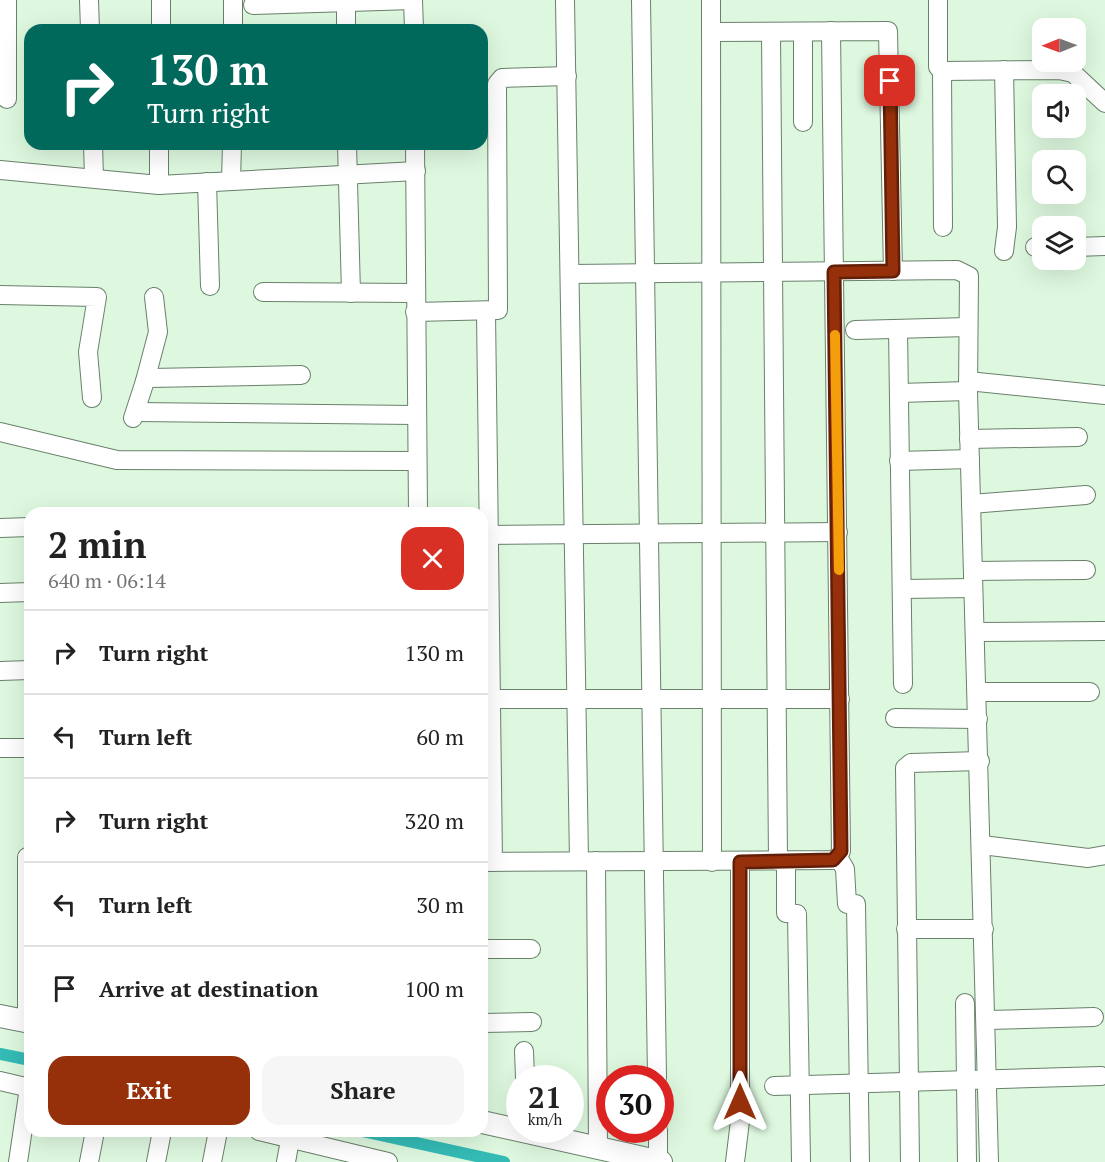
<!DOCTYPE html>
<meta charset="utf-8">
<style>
body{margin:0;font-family:"PT Serif",serif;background:#f6f6f6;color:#222;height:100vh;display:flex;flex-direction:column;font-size:22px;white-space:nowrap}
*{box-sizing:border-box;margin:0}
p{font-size:20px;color:#767676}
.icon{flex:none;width:33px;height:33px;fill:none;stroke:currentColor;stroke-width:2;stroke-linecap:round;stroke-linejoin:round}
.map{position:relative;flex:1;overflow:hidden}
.sheet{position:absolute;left:24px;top:507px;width:464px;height:630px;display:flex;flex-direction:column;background:#fff;border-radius:18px;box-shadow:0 6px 24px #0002}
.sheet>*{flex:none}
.banner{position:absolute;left:24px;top:24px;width:464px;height:126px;border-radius:18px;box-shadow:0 6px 24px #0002;background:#00695c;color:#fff;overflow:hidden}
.needle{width:39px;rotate:269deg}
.controls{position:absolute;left:1032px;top:18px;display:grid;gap:12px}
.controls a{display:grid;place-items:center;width:54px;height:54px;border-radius:12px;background:#fff;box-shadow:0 6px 24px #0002;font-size:30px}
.speed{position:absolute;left:506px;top:1065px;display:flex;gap:12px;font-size:30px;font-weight:700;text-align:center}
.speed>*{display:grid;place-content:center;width:78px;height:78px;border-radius:50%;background:#fff;box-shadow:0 6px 24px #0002;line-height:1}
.speed small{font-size:15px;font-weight:400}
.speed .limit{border:9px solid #d22;background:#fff;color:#111}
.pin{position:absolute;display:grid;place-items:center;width:51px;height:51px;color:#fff;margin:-26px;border-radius:12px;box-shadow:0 3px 9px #0006}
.me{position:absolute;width:66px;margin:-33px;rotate:0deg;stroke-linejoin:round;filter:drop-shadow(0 0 4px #0008)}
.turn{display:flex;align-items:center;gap:21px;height:126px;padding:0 24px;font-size:27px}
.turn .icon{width:78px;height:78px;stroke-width:2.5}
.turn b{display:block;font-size:42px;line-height:51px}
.round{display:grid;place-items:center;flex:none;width:63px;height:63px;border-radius:18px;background:#f6f6f6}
.summary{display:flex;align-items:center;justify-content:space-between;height:102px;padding:0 24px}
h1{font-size:36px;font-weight:600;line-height:45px}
.button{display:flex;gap:12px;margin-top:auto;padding:12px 24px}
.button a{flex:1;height:69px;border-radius:18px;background:#96300b;color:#fff;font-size:24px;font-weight:600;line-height:69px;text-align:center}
.button a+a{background:#f6f6f6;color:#222}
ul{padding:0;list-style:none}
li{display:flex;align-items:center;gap:18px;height:84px;padding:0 24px;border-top:2px solid #e0e0e0}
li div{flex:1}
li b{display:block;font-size:22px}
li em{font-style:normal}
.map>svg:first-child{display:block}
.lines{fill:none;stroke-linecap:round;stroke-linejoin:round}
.canal{stroke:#35bbb6;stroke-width:12}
.minor-casing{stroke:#69806b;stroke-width:20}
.major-casing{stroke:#69806b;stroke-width:24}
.minor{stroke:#fff;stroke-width:18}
.major{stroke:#fff;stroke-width:22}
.route-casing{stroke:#621f07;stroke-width:15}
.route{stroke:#96300b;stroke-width:10}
.slow{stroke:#f59e0b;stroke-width:10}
</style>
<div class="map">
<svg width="1105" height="1162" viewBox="0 0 1105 1162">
<rect width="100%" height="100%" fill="#def8df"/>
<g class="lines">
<g class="canal">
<polyline points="0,1054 30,1060"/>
<polyline points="362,1131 504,1162"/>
</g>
<defs>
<g id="minor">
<polyline points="89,0 90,30"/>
<polyline points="233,0 233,30"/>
<polyline points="413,0 414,30"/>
<polyline points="565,0 579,861"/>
<polyline points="641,0 657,1078"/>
<polyline points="711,0 712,862"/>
<polyline points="938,0 938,67 942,71 1059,70 1073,73 1105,103"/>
<polyline points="346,2 346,30"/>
<polyline points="253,5 413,0"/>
<polyline points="161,30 161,0"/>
<polyline points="831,31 841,851 838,857 845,869 847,904 856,904 860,1162"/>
<polyline points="711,32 888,31 893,271"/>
<polyline points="771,32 778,861"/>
<polyline points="803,32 803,122"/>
<polyline points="1004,70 1007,227 1004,251"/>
<polyline points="942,71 943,227"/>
<polyline points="7,99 7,0"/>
<polyline points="93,144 94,178"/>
<polyline points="347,144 351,293"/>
<polyline points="415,144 418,513"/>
<polyline points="0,170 159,185 416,171"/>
<polyline points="231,181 232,144"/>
<polyline points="207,182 210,286"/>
<polyline points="159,185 159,144"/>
<polyline points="1035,247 1042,247"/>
<polyline points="1076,247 1105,246"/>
<polyline points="570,274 957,270 969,276 968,391 989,1162"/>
<polyline points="263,292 416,293"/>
<polyline points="0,295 97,297 88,352 92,398"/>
<polyline points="415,312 498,310 497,84 502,78 567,76"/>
<polyline points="486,312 493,862"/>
<polyline points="898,329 903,684"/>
<polyline points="855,330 968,327"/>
<polyline points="145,381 158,332 154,297"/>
<polyline points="968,381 1105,395"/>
<polyline points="899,393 968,391"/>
<polyline points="136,412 415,415"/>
<polyline points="133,418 145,381 150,378 301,375"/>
<polyline points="0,432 117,460 416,461"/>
<polyline points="969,439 1078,437"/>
<polyline points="899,461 970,459"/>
<polyline points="971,504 1086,495"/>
<polyline points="0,528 30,527"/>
<polyline points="482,535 838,532"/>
<polyline points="973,571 1086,570"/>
<polyline points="902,589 973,588"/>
<polyline points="0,593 30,592"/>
<polyline points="975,632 1105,631"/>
<polyline points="0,671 30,670"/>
<polyline points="977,692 1090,692"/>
<polyline points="482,699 840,699"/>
<polyline points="895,718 978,719"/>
<polyline points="0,748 30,748"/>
<polyline points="982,845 1088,858 1105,855"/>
<polyline points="27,857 27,1022"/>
<polyline points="596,861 598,1148"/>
<polyline points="786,861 786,913 797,914 801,1162"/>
<polyline points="482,862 833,860 838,857"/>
<polyline points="906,929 984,929"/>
<polyline points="482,949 531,949"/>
<polyline points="965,1003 967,1162"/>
<polyline points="987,1020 1094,1017"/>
<polyline points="482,1023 532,1022"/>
<polyline points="524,1051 525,1078"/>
<polyline points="0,1081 30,1088"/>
<polyline points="774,1086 1101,1076"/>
<polyline points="658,1130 658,1161"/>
<polyline points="259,1131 388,1162"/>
<polyline points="18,1162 29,1088"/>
<polyline points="89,1162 95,1131"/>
<polyline points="156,1162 162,1131"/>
<polyline points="212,1162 218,1131"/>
<polyline points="286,1162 290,1140"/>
<polyline points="735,1162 740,1121 740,862"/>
<polyline points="910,1162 905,768 911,763 980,761"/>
</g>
<g id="major">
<polyline points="0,1016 30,1022"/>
<polyline points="482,1122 661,1162"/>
</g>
</defs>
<use href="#minor" class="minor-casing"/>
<use href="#major" class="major-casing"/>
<use href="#minor" class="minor"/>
<use href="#major" class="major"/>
</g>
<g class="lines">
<defs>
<polyline id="route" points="740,1102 740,862 833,860 841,851 834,272 893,271 890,81"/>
</defs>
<use href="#route" class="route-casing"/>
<use href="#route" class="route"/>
<polyline class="slow" points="835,335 839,570"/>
</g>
</svg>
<div class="controls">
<a><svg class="needle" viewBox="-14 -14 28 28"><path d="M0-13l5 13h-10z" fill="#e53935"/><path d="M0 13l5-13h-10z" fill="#767676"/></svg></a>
<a><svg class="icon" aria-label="sound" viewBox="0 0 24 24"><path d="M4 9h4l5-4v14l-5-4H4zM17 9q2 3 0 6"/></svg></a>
<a><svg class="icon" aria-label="search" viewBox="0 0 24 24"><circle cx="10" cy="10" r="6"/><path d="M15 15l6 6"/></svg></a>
<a><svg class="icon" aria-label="layers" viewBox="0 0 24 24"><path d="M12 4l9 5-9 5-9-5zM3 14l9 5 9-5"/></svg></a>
</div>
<div class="speed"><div>21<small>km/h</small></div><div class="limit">30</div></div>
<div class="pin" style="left:890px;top:81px;background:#d93025"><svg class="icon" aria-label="arrive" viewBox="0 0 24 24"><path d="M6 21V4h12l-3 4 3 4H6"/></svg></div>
<svg class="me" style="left:740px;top:1102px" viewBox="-20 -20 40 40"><path d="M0-17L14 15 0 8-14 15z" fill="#96300b" stroke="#fff" stroke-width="4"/></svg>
<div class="banner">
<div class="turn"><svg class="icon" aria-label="right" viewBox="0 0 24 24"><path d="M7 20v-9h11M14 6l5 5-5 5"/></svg><div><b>130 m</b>Turn right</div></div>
</div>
<section class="sheet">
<div class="summary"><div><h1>2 min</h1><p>640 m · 06:14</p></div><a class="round" style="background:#d93025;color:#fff"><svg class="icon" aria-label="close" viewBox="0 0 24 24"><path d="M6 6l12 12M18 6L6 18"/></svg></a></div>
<ul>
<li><svg class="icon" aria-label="right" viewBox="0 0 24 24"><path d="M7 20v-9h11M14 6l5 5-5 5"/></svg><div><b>Turn right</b></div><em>130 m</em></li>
<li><svg class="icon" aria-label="left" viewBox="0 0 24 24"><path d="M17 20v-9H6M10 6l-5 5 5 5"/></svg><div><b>Turn left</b></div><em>60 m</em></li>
<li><svg class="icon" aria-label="right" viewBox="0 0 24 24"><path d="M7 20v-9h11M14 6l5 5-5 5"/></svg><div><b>Turn right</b></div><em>320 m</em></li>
<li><svg class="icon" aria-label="left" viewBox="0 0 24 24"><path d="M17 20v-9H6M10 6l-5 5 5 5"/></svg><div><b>Turn left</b></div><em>30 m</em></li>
<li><svg class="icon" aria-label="arrive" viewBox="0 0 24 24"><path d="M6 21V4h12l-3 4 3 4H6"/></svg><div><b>Arrive at destination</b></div><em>100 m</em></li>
</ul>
<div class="button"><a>Exit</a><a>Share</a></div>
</section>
</div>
